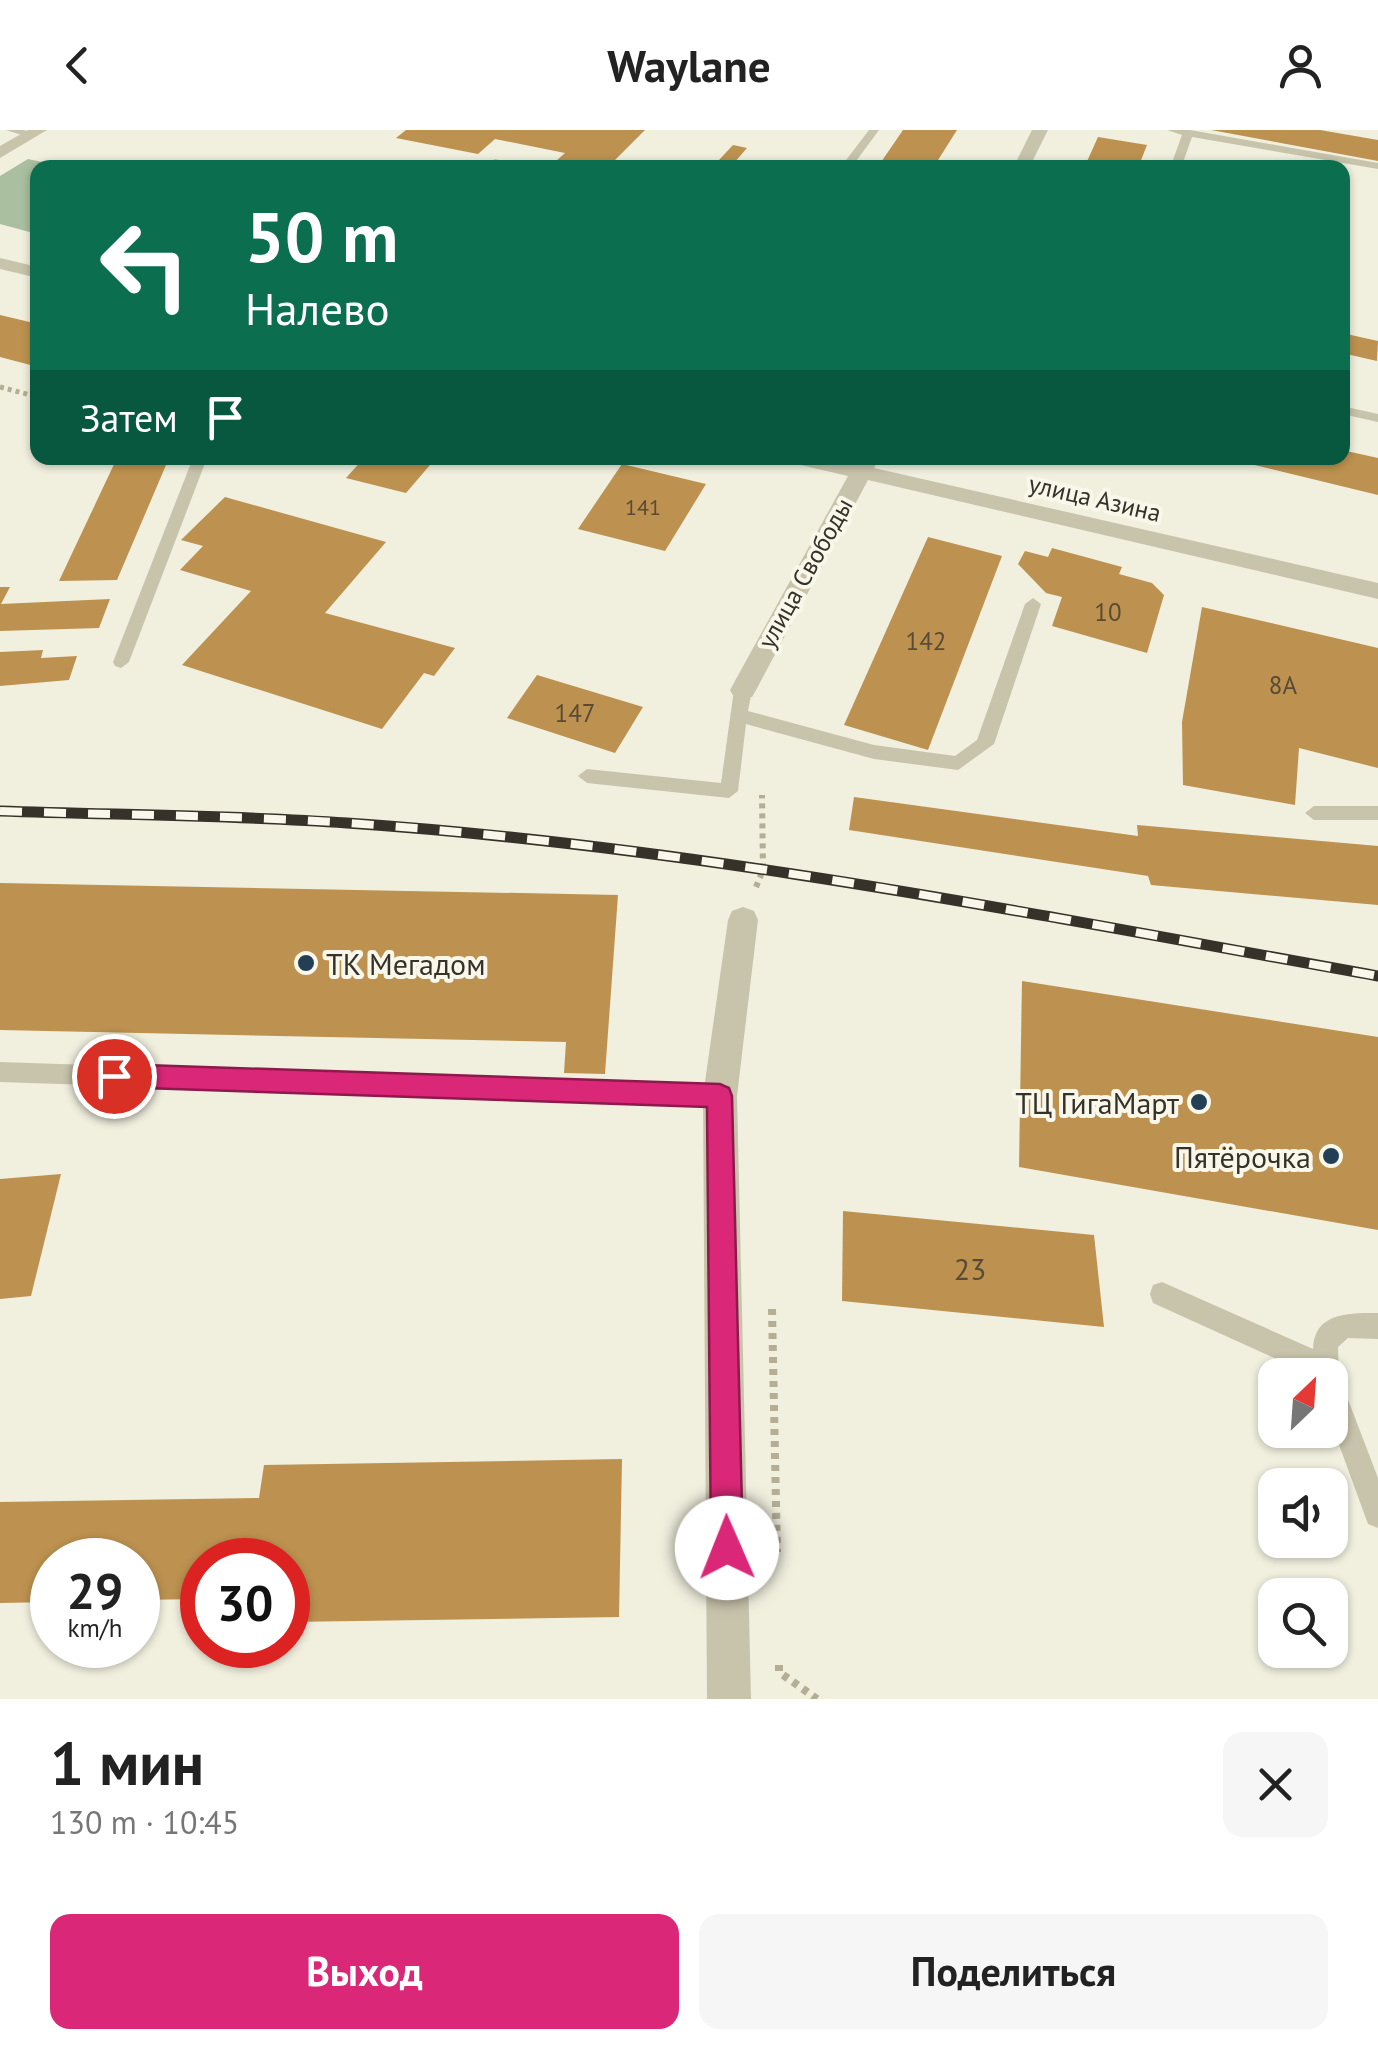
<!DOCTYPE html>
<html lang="ru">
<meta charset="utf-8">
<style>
body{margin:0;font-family:"PT Sans",sans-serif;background:#f6f6f6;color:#222;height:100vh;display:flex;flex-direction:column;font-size:38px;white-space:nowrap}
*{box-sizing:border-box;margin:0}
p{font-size:32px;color:#767676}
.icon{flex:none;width:55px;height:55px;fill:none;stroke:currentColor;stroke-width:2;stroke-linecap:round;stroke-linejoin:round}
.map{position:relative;height:1569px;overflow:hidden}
.sheet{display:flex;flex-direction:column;background:#fff;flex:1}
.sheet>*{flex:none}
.guide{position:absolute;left:30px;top:30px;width:1320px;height:305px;border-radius:20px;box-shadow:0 2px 8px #0004;background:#0b6e4f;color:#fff;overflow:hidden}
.needle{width:65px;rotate:25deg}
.controls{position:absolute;left:1258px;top:1228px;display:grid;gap:20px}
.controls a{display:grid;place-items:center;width:90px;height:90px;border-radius:20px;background:#fff;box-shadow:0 2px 8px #0004;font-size:50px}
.speed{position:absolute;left:30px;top:1408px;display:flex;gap:20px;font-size:50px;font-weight:700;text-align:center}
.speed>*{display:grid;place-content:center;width:130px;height:130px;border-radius:50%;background:#fff;box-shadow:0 2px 8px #0004;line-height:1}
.speed small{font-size:25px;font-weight:400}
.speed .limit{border:15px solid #d22;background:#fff;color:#111}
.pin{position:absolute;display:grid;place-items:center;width:85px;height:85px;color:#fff;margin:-42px;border:5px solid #fff;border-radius:50%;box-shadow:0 2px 10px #0007}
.me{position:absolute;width:110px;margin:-55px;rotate:359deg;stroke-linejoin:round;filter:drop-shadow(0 0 8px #0008)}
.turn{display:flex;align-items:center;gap:35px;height:210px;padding:0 50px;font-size:45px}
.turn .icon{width:130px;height:130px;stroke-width:2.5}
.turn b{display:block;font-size:70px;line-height:85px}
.then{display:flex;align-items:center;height:95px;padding:0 50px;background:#0003;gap:20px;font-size:38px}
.round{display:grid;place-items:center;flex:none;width:105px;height:105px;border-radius:20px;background:#f6f6f6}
.head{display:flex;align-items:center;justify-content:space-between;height:170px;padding:0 50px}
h1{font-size:60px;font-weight:600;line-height:75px}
.button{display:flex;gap:20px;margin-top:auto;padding:20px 50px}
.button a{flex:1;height:115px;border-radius:20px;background:#db2777;color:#fff;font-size:40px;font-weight:600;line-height:115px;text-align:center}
.button a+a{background:#f6f6f6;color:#222}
header{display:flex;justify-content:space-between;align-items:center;height:130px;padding:0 50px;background:#fff;font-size:45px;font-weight:600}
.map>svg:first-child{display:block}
.green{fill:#a9bf9f}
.building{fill:#bd9250}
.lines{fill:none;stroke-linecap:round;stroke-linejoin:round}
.path-far2{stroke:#b4ae95;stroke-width:5;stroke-dasharray:4 4;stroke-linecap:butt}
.path-far1{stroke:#b4ae95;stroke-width:6;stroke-dasharray:5 5;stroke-linecap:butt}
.path{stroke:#b4ae95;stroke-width:8;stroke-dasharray:6 6;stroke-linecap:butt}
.lane{fill:#c8c3ab;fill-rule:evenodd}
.street{fill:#c8c3ab;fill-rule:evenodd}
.rail-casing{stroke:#36322a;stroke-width:11}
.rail{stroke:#f9f7ea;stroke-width:8;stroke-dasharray:22;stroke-linecap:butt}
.route{fill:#db2777;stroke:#8e194d;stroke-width:2.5}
.poi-dot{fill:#223f55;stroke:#f9f7ea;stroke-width:4}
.labels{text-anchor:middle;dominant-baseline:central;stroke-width:8;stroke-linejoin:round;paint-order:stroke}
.far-number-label{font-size:22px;fill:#584a34}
.far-street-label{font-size:25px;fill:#36322a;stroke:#f9f7ea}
.number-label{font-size:25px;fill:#584a34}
.poi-label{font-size:30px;fill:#36322a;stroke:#f9f7ea;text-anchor:end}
.near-number-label{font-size:30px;fill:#584a34}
</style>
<header><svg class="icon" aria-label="back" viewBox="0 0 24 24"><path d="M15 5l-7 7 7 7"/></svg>Waylane<svg class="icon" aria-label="person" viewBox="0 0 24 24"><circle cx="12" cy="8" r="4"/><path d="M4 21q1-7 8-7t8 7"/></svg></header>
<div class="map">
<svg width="1378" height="1569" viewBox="0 0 1378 1569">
<rect width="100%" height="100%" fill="#f1efde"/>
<polygon class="green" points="28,29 65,37 38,38 37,104 0,94 0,46"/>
<g class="building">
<polygon points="406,0 645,0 607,38 556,31 565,23 495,9 478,24 396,8"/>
<polygon points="903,0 957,0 933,38 877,38"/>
<polygon points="1211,0 1320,0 1378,10 1378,31"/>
<polygon points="1098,7 1147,15 1138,38 1084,38"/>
<polygon points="733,15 747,18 734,33 719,30"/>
<polygon points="0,185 38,194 38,237 0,227"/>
<polygon points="1342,203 1378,211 1377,231 1342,223"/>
<polygon points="1342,320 1378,328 1378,365 1230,329 1342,328"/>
<polygon points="117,328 169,328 117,450 59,451"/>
<polygon points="364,328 436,328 406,363 346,348"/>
<polygon points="622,334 706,354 665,421 578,399"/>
<polygon points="225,367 386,412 325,483 455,518 434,546 424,543 382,599 182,535 251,461 180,440 203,416 181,410"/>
<polygon points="928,407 1002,426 928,620 844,595"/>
<polygon points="1052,418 1122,437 1119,444 1152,453 1164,465 1147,523 1052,496 1062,467 1046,463 1018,434 1025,421 1048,427"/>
<polygon points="0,457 10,457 1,474 110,469 99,498 0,501"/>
<polygon points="1202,477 1378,518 1378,638 1299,618 1295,675 1183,655 1182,592"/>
<polygon points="43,520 41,528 77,526 69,550 0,556 0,522"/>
<polygon points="537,545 643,577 615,623 507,588"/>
<polygon points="854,667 1138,706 1137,695 1378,716 1378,775 1151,755 1148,746 849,700"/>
<polygon points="0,753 618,765 605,944 564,943 566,912 0,900"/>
<polygon points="1022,851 1378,907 1378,1100 1019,1037"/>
<polygon points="61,1044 31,1166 0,1169 0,1049"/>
<polygon points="843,1081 1094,1105 1104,1197 842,1171"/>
<polygon points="622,1329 619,1487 288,1492 288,1430 202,1430 202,1469 138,1470 138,1430 52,1430 52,1472 0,1473 0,1372 259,1368 264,1335"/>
</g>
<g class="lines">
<polyline class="path-far2" points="0,257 38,267"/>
<polyline class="path-far1" points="756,757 763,740 762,665"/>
<g class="path">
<polyline points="772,1179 777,1422"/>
<polyline points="779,1535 779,1542 817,1569"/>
</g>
<g class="lane">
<polygon points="6,0 24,0 36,5 31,8"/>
<polygon points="869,0 879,0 851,38 840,38"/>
<polygon points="1167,0 1190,0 1378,33 1378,39 1192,7 1181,38 1170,38 1182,5"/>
<polygon points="495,29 526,36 527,38 491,34 490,32"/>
<polygon points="1342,276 1378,284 1378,292 1342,284"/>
<polygon points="193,328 207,328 129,532 121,538 115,536 113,532"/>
<polygon points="1033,468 1041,474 994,614 958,640 874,629 746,594 738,661 729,668 587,653 578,646 587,639 721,653 734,560 743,554 752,560 748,581 874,615 955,626 977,610 1025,474"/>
<polygon points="1314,676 1378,676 1378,690 1314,690 1305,683"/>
<polygon points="0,932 720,956 728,959 731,966 728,973 720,976 0,952"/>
<path d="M1162,1152L1313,1219C1314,1182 1350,1183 1378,1183V1209L1348,1208L1338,1217L1339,1246L1378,1348V1398L1368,1394L1330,1290V1245H1312L1153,1173L1150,1164L1153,1155Z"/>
</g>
<g class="street">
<polygon points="28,0 47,0 0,28 0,16"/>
<polygon points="1032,0 1048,0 1029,38 1013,38"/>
<polygon points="0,128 38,137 38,148 0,139"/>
<polygon points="790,328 827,328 855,334 859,328 879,328 874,338 1378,453 1378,469 868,350 756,560 752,567 734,567 730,560 848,346 792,333"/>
<polygon points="743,777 754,781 758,790 737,966 751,1569 707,1569 703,966 728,790 732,781"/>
</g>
<defs>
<path id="rail" d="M0,681C116,685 232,685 347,693C693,716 1038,785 1378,846"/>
</defs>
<use href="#rail" class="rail-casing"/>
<use href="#rail" class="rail"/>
</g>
<polygon class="route" points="114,934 720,954 729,958 732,966 743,1418 738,1429 727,1434 716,1429 711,1418 707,977 114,957 105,954 101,946 105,938"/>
<g class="poi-dot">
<circle cx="306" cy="833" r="10"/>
<circle cx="1199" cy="972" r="10"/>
<circle cx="1331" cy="1026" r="10"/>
</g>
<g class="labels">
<g class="far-number-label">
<text x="643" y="377">141</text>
</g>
<g class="far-street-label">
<text transform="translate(1095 368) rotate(13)">улица Азина</text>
<text transform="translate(805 443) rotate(-61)">улица Свободы</text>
</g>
<g class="number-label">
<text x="1108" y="482">10</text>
<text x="926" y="511">142</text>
<text x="1283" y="555">8А</text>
<text x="575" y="583">147</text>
</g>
<g class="poi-label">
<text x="326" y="833" text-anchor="start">ТК Мегадом</text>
<text x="1179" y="972">ТЦ ГигаМарт</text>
<text x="1311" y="1026">Пятёрочка</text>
</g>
<g class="near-number-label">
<text x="970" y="1138">23</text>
</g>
</g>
</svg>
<div class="controls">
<a><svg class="needle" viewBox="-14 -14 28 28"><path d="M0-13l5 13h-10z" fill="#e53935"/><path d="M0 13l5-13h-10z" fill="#767676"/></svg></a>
<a><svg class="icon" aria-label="sound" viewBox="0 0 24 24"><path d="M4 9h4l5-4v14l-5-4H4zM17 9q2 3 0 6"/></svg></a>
<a><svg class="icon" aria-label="search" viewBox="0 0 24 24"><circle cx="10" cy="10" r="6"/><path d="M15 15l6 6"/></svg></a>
</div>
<div class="speed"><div>29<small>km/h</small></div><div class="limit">30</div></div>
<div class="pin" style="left:114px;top:946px;background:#d93025"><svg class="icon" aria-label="arrive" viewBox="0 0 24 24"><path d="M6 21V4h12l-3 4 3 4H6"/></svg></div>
<svg class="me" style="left:727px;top:1418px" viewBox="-20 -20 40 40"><circle r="19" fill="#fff"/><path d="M0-13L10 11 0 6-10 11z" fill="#db2777"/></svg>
<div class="guide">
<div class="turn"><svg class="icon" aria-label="left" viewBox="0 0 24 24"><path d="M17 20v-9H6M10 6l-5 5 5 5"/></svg><div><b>50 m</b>Налево</div></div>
<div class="then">Затем<svg class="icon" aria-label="arrive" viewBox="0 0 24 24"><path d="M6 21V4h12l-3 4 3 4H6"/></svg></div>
</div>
</div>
<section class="sheet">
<div class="head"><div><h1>1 мин</h1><p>130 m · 10:45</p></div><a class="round"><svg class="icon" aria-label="close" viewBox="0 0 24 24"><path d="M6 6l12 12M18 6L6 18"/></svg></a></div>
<div class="button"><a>Выход</a><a>Поделиться</a></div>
</section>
